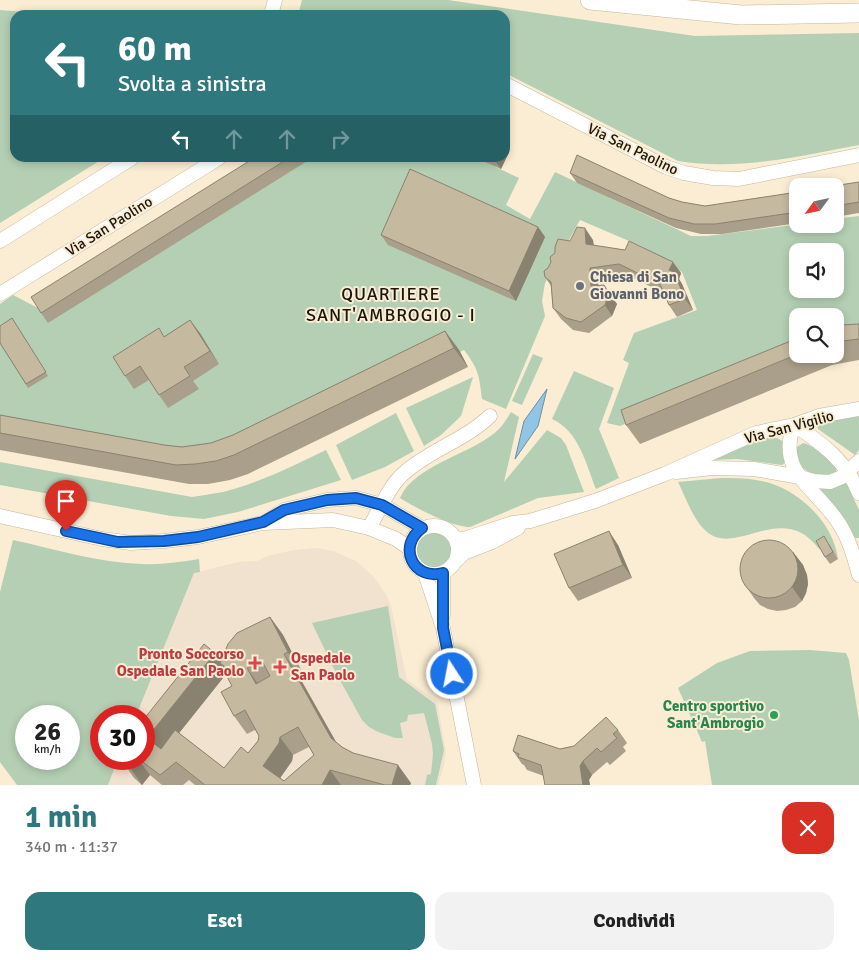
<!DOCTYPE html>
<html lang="it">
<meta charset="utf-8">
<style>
body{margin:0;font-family:Signika,sans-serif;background:#f2f2f2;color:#222;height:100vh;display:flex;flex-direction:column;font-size:19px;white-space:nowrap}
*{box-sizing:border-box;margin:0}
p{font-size:16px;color:#767676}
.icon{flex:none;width:28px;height:28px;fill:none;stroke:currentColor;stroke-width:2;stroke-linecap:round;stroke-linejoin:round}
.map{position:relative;height:785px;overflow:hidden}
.side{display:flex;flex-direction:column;background:#fff;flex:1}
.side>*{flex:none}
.hud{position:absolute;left:10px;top:10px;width:500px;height:152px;border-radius:15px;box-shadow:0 2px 8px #0003;background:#2f787e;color:#fff;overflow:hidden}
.needle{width:32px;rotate:237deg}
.controls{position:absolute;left:789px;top:178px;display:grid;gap:10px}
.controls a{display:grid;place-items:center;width:55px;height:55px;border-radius:10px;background:#fff;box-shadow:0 2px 8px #0003;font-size:25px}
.speed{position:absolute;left:15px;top:705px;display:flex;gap:10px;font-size:25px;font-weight:700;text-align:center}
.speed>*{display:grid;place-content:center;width:65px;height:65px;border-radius:50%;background:#fff;box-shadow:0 2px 8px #0003;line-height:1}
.speed small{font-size:12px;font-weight:400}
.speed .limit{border:8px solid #d22;background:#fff;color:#111}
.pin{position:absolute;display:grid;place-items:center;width:42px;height:42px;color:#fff;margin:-51px -21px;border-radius:50% 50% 50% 0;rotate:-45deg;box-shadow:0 0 5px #0007}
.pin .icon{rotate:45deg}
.me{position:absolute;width:55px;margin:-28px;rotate:349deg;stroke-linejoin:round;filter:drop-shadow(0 0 4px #0008)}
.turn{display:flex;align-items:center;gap:18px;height:105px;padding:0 25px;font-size:22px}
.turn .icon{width:65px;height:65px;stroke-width:2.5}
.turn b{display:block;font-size:35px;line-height:42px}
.lanes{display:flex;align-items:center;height:48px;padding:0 25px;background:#0003;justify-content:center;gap:25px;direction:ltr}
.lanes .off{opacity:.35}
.round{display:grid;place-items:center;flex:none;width:52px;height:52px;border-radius:15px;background:#f2f2f2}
.headline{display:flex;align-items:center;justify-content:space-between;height:85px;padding:0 25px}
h1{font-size:30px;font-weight:700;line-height:38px;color:#2f787e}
.action{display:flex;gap:10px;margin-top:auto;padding:10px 25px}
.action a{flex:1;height:58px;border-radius:15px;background:#2f787e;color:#fff;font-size:20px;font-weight:700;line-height:58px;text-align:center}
.action a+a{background:#f2f2f2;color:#222}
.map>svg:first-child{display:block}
.medical{fill:#f0e2cf}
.green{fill:#b4cfb4;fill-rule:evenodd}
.water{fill:#92c5e3;stroke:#6e90a3}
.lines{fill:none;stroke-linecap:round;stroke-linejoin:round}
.minor-casing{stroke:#c2b69d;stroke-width:15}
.highway-casing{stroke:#c2b69d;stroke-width:20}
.minor{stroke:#fff;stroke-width:14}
.highway{stroke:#fff;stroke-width:19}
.wall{fill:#a99f8a;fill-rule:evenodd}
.shaded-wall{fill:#8a8270}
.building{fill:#c5b9a0;stroke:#8a8270;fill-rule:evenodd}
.route-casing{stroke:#114b97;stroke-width:12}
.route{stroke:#1a73e8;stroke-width:9}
.worship-dot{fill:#6b7280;stroke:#faedd3;stroke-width:2}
.health-dot{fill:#e0444e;stroke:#faedd3;stroke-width:2}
.leisure-dot{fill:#2e9e5b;stroke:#faedd3;stroke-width:2}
.labels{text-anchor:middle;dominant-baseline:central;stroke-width:4;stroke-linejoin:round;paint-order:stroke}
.street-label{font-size:15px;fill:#1b160d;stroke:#faedd3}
.worship-label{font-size:15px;font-weight:bold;fill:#5b616d;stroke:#faedd3;text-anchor:start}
.health-label{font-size:15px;font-weight:bold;fill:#be3a42;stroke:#faedd3;text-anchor:end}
.leisure-label{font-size:15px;font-weight:bold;fill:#27864d;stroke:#faedd3;text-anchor:end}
.quarter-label{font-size:18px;letter-spacing:1px;fill:#1b160d;stroke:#faedd3}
</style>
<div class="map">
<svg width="859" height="785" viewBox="0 0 859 785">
<rect width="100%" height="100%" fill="#faedd3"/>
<polygon class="medical" points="316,548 333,551 356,561 374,577 387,596 391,606 407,680 437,701 446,752 444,765 438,785 108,785 118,759 144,759 144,716 136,716 194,573 238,562 258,561 267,556 294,550"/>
<g class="green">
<path d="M302,0H448L695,36L859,33V145C800,156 739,171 678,161L505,73V15H298Z"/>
<polygon points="0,10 66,15 15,15 15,158 104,158 0,223"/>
<path d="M312,158H476L519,178L506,205L530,219L555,172L691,236H707L800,224H835V219L859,216V330L835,335V316H798L797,350L620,426L607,423L629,363L623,360L634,333L697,310L682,272L642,252L643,247L580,220L545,283L542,301L545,316L506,409L482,399C479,375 479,370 464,350L247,456L0,433V304L13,295L38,308ZM798,251H835V289H798Z"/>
<polygon points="533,354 543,358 522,405 512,401"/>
<path d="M574,371L614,388L599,429L619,478L596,489C586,464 579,431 552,419Z"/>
<polygon points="473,377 461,416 441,435 424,446 406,408"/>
<path d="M511,412L519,417L504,482L547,430L561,438L566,445L584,492L538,498L470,527C452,527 416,508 400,498C414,464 475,454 500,428C504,423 508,417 511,412Z"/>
<polygon points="396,413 414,451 385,467 352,480 336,445"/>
<polygon points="859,415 859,450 855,455 818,429 817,424"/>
<polygon points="768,437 777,438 784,442 786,462 782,465 737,459 709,460 752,439"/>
<path d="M803,443C816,446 827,459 836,468V472C815,481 795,470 797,447Z"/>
<path d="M326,450L341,480L238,512L204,519L171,516L0,485V462L192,497C203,495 213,494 223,492C259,483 293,466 326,450Z"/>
<path d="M721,478C732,478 744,478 756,480C794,485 833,520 838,559L829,543L819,549C782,500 737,557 707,532C693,520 686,498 678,482Z"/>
<polygon points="846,482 859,510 859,538 855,538 845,519 820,489"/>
<circle cx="434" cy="551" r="20"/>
<path d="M13,540C55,549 98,563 142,564C161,565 180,562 199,559L200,572L194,573L136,716H101V759H118L108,785H17L0,762V592ZM26,716H69V759H26Z"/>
<polygon points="388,606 399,677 435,704 444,750 436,785 425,785 427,775 431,774 433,754 432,744 424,713 408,715 407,721 400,723 403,738 395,738 376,731 369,727 362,720 335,671 312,623"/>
<polygon points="810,650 846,653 849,660 859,720 859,785 712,785 705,741 702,742 678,688 717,663 750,651"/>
</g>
<polygon class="water" points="547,389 538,426 515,459 524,421"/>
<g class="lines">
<defs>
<g id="minor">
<polyline points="271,15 275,0"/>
<polyline points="505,84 666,167 684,173 713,178 739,179 859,155"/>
<polyline points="0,241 132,158"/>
<polyline points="0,294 219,158"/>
<path d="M794,425C776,472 816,488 838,522C849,538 854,557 859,575"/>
<path d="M794,425C822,443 846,461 859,493"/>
<polyline points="676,472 712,468 754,469 800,477 814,481 830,482 842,477 859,461"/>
<polyline points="0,516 102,539 131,543 164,541 198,537 263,523 333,520 369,528 396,539 409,548"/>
<polyline points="265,522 284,510 327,500 356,498 382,505 422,528"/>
<circle cx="434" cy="550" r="24"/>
<path d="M369,528C380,510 388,487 404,473C430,450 465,440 490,416"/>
<polyline points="455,538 464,539 470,537 513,523 530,521 595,501 665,474 756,433 794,425 819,416 859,409"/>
<polyline points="457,560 464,553 492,542 518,528"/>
<polyline points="425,573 443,628 474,785"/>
<polyline points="443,615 443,573"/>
</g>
<polyline id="highway" points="590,0 741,15 859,13"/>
</defs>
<use href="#minor" class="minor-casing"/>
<use href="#highway" class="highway-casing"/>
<use href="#minor" class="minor"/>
<use href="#highway" class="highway"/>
</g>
<g class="wall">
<polygon points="509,152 501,169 475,158 505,158"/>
<polygon points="254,158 312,158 48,323 41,313"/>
<polygon points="570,173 669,198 682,202 705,206 798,192 798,223 722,234 701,234 676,228 577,183"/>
<polygon points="859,182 859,213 835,217 835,186"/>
<polygon points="538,227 545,237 516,301 388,245 381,235"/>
<polygon points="593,240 594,245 681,273 679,279 682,284 693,310 677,317 669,305 664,293 627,275 598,279 598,286 617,304 612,316 589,333 573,330 561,319 553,308 551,286 545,277 555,253 570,241"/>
<polygon points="12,318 48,376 28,388 0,343"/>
<polygon points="190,320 219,364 193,381 199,389 168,408 149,380 134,389 125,376 165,336"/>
<polygon points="859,324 859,360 832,365 640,444 626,425 798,354 835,354 835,327"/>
<polygon points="445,331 459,350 468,367 248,474 230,480 208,484 189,484 0,450 0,415 164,445 182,447 211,443 233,435"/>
<polygon points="829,543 838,559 830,564 825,557"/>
<polygon points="618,545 632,578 578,601 569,588"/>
<polygon points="793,552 803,565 807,575 808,584 806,593 802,601 795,607 786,610 777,611 768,609 760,605 754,598 745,585"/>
<path d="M270,617L283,635L301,670L297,673L336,742L342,747L411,783L410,785H195L189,780L183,785H162L150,775L142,785L134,778L121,759H144L145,724L144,719L215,653L221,661ZM226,674L232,686L234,716L247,734L255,730L259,736L258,741L248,753L224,768L179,733ZM309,747L314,755L284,781L280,778L292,761L293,755Z"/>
<polygon points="618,730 627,743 623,747 626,751 610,765 607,762 592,775 589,780 590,785 545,785 544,776 527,770 524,765 522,764 513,751 560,749 574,746"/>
</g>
<g class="shaded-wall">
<polygon points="505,147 509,152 501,169 494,159 494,158 505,158"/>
<polygon points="538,227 545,237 516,301 509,291"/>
<polygon points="585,228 593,240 594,255 586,244"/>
<polygon points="673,262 681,273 679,279 682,284 693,310 685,299 669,270"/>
<polygon points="590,268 598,279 599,298 591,286"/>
<polygon points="609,293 617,304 612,316 605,305"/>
<polygon points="190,320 200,333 219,364 210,351"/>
<polygon points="445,331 459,350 468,367 454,348"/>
<polygon points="609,531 618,545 632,578 623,565"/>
<polygon points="793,552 803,565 807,575 808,584 806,593 802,601 792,587"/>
<polygon points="270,617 283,635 301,670 288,652"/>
<polygon points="215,653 228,671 220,663 227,673 160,757 147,738"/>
<polygon points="284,654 297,673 344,756 331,738"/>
<polygon points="247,668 260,687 256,684"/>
<polygon points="280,737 293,755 292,761 276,784 263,766"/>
<polygon points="135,759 138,759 150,775 142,785 129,766"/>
<polygon points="583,761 592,775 589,780 590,785 583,785 580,766"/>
<polygon points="398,765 411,783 410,785 392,785"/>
<polygon points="330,770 341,785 322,785"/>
</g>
<g class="building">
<polygon points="577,155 669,198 682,202 705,206 798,192 798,212 715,224 694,224 669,218 570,173"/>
<polygon points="254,158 289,158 41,313 31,297"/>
<polygon points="410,169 538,227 509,291 381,235"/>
<polygon points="859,182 859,202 835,206 835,186 833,186"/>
<polygon points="577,227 585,228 586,244 625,250 629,241 673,262 669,270 674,272 685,299 669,305 660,284 619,264 590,268 591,286 604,285 609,293 605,305 581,322 566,318 553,308 551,282 545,277 544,271 548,268 551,262 550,257 555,253 555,247 558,239 570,241"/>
<polygon points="12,318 46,372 26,384 0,343 0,326"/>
<polygon points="190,320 210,351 184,367 190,376 159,395 140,366 125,376 113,357 159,328 164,337"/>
<polygon points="859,324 859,339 835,342 835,327 842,325"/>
<polygon points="445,331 454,348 234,455 216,461 195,464 176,465 0,433 0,415 164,445 182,447 211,443 233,435"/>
<polygon points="798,338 798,354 626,425 621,410"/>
<polygon points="609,531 623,565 569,588 554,554"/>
<polygon points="824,536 833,552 825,557 816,541"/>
<circle cx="769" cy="569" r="29"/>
<path d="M270,617L288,652L284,654L331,738L342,747L353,753L398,765L392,785H385L330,770L322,785H205L176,762L160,775L139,759H144V725L145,724L144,722V719L204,644L215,653L147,738L161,749L175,730L224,768L241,747L248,753L258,741L259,736L245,710L234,716L221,692L232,686L226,675L224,666L220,663L228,644L237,633ZM262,661L270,676L256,684L247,668ZM298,727L314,755L284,781L263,766L279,743L280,737Z"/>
<polygon points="606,717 618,730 613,734 617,738 601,752 597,748 583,761 580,766 583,785 545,785 541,765 518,757 519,754 513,751 518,735 560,749 574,746"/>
<polygon points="121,759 135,759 129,766"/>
</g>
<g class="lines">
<defs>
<path id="route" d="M66,531L118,542L164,541L198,537L263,522L284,510L327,500L356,498L382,505L422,528C397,546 413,581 443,573V628L452,674"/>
</defs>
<use href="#route" class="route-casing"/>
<use href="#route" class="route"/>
</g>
<circle class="worship-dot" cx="580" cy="286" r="5"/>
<g class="health-dot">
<path d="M252.5 655.5h5v5h5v5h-5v5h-5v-5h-5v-5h5z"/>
<path d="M277.5 659.5h5v5h5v5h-5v5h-5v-5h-5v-5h5z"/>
</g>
<circle class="leisure-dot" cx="774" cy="715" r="5"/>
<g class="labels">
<g class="street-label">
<text transform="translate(633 149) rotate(26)">Via San Paolino</text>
<text transform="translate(109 226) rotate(-32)">Via San Paolino</text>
<text transform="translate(789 427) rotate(-15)">Via San Vigilio</text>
</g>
<g class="worship-label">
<text x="590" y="277">Chiesa di San<tspan x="590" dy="17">Giovanni Bono</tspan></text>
</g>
<g class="health-label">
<text x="244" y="654">Pronto Soccorso<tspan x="244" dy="17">Ospedale San Paolo</tspan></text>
<text x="291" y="658" text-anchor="start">Ospedale<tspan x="291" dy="17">San Paolo</tspan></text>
</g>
<g class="leisure-label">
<text x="764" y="706">Centro sportivo<tspan x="764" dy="17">Sant'Ambrogio</tspan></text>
</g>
<g class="quarter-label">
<text x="391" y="294">QUARTIERE<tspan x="391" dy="21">SANT'AMBROGIO - I</tspan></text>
</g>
</g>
</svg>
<div class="controls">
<a><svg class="needle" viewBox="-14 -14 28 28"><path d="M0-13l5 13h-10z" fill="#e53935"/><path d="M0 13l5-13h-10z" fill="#767676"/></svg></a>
<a><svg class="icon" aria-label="sound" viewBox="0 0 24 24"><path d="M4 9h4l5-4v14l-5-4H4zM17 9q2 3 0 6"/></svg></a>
<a><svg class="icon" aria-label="search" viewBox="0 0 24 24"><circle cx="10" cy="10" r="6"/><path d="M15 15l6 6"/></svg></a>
</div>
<div class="speed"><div>26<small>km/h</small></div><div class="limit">30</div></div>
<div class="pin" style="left:66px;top:531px;background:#d93025"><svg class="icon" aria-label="arrive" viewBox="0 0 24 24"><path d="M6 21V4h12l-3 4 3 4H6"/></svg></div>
<svg class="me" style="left:452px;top:674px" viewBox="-20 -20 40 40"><circle r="17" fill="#1a73e8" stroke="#fff" stroke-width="3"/><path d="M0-11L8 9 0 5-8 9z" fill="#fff"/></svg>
<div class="hud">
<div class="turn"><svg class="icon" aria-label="left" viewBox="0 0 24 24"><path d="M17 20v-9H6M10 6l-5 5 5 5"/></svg><div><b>60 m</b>Svolta a sinistra</div></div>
<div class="lanes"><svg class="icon" aria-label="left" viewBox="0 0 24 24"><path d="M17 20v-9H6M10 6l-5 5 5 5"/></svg><svg class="icon off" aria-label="ahead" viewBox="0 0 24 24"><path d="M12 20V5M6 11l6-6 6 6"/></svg><svg class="icon off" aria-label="ahead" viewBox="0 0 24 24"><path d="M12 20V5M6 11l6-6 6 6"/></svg><svg class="icon off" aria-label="right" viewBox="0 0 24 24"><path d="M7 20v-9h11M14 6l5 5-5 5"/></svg></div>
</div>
</div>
<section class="side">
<div class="headline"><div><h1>1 min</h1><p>340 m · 11:37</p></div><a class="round" style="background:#d93025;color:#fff"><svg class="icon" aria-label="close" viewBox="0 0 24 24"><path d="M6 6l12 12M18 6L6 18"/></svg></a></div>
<div class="action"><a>Esci</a><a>Condividi</a></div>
</section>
